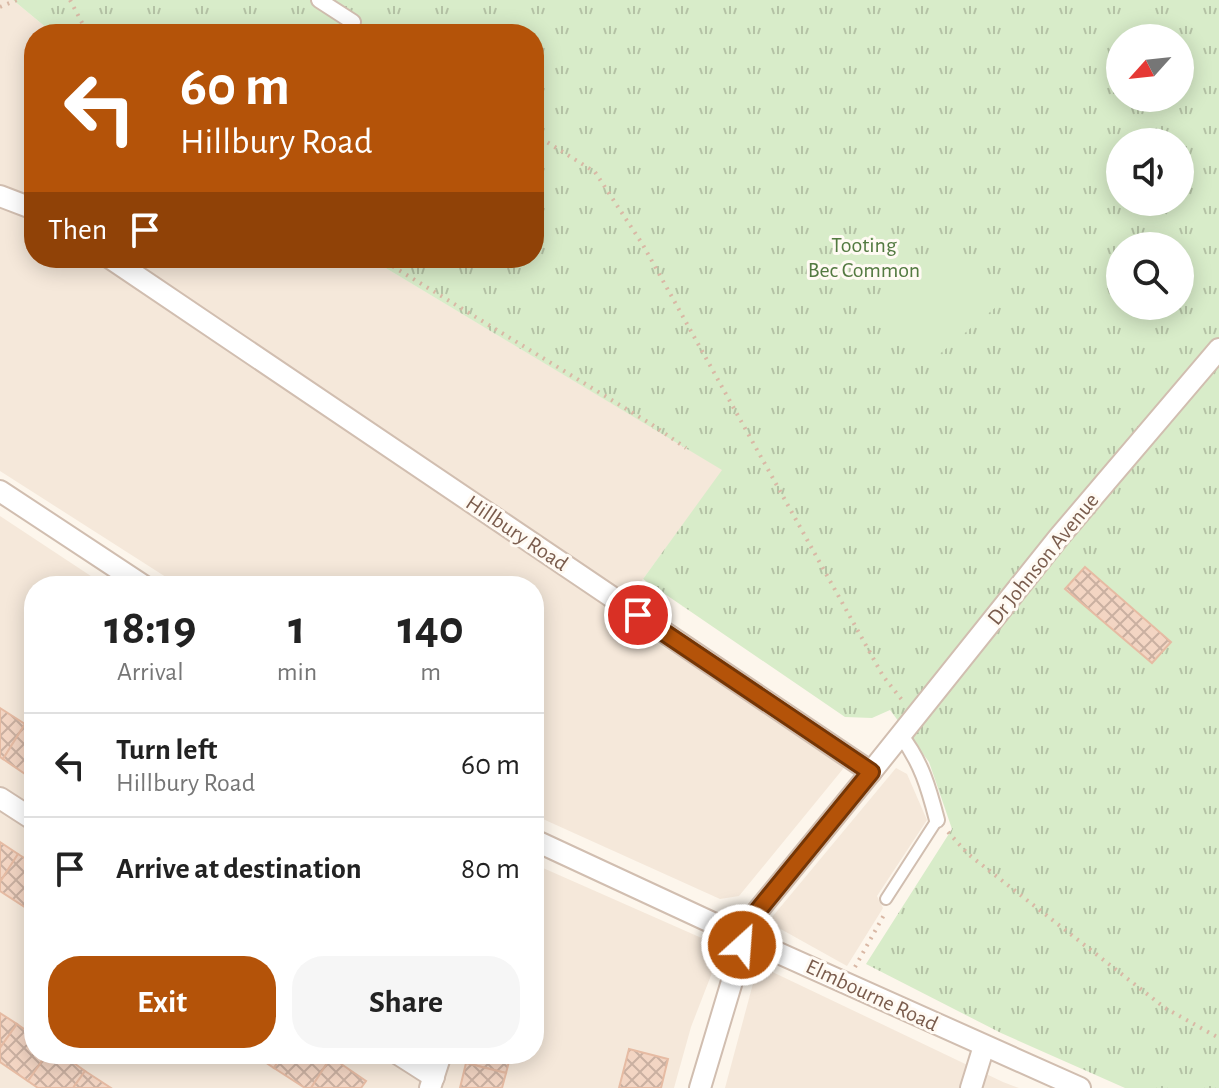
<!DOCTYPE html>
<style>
body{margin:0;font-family:"Alegreya Sans",sans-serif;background:#f6f6f6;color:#222;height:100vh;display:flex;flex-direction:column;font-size:30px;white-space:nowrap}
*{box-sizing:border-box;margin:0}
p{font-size:26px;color:#767676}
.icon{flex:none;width:44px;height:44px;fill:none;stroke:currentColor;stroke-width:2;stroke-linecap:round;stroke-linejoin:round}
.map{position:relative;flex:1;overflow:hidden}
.sheet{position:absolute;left:24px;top:576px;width:520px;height:488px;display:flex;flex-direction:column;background:#fff;border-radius:32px;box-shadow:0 4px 20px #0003}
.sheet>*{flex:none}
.guide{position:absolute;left:24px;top:24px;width:520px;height:244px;border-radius:32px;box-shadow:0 4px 20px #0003;background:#b45309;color:#fff;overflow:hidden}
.needle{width:52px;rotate:243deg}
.fabs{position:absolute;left:1106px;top:24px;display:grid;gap:16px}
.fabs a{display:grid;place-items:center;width:88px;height:88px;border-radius:50%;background:#fff;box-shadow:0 4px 20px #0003;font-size:40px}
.pin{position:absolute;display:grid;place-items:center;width:68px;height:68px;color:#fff;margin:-34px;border:4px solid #fff;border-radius:50%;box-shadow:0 2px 8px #0007}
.me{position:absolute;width:88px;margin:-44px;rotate:26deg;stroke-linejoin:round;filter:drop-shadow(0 0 6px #0008)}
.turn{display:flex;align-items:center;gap:28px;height:168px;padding:0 24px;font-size:36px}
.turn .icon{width:104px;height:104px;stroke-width:2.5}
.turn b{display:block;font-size:56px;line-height:68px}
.then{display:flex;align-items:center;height:76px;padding:0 24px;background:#0003;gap:16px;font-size:30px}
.eta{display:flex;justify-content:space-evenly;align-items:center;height:136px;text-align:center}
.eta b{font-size:48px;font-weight:700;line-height:56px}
.cta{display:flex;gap:16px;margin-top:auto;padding:16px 24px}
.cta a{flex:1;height:92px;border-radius:32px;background:#b45309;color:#fff;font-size:32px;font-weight:700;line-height:92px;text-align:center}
.cta a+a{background:#f6f6f6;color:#222}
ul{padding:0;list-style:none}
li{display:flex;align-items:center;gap:24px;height:104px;padding:0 24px;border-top:2px solid #e0e0e0}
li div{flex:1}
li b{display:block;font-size:30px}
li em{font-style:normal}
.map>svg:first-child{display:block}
.residential{fill:#f5e8da}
.park{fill:url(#park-tufts);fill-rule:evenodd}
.pitch{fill:#d8ecc9}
.building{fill:url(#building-cross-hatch);stroke:#e6bba3;stroke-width:2}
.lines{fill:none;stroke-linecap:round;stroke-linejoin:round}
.service-casing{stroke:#d1beb0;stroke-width:14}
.pedestrian-casing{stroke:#d1beb0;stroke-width:18}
.minor-casing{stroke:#d1beb0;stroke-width:24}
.path{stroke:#d9b8a5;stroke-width:4;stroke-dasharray:2 6;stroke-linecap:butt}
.service{stroke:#fff;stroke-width:10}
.pedestrian{stroke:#fff;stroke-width:14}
.minor{stroke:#fff;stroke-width:20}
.route-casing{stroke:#753606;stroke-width:20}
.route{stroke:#b45309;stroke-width:14}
.labels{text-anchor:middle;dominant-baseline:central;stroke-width:6;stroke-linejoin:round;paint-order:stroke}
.park-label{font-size:22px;fill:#537a41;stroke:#fffaf3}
.street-label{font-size:22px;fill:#7a5c4d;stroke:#fffaf3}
</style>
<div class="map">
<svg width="1219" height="1088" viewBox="0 0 1219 1088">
<defs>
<pattern id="park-tufts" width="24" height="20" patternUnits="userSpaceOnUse" patternTransform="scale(2)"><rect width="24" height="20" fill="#d8ecc9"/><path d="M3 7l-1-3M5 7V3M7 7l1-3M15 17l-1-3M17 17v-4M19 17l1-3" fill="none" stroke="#b4c2a5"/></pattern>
<pattern id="building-cross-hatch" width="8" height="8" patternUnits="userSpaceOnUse" patternTransform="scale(2)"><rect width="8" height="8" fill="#f3d5c3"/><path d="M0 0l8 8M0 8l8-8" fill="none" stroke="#cab0a1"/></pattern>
</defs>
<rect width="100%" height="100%" fill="#fdf6ec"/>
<g class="residential">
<polygon points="0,0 13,0 54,34 34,34 34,258 369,258 723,470 643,579 618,618 847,764 739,896 720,899 534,815 534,586 180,586 0,471"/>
<polygon points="0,516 106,586 34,586 34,1054 534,1054 534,864 722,947 691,1027 674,1088 0,1088"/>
<polygon points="896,768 907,774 927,820 877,896 883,908 847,966 768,922"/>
<polygon points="758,965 1003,1082 1019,1088 725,1088"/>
</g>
<path class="park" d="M13,0H1219V1088H1125L1001,1033L866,964L952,829L929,762L890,710L872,718L845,717L643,579L722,470L369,258H534V34H54ZM1120,38H1180V98H1120ZM1120,142H1180V202H1120ZM1120,246H1180V306H1120Z"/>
<polygon class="pitch" points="951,254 996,307 930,362 886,308"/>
<g class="building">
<polygon points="1085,567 1171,642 1152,663 1065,589"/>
<polygon points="0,708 25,724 3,759 0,757"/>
<polygon points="25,724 34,730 34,780 3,759"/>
<polygon points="0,842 18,854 0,882"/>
<polygon points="18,854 34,864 34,906 31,911 0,891 0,882"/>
<polygon points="0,1013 17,1024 0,1048"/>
<polygon points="17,1024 34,1036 34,1054 47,1054 28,1081 0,1062 0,1048"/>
<polygon points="629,1049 668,1059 661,1088 619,1088"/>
<polygon points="47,1054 61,1054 85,1071 73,1088 38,1088 28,1081"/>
<polygon points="253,1054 283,1054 274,1068"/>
<polygon points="283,1054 326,1054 331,1057 311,1088 305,1088 274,1068"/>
<polygon points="469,1054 511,1054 506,1073 466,1063"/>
<polygon points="331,1057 366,1081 361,1088 311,1088"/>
<polygon points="466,1063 506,1073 502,1088 460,1088"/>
<polygon points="85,1071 111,1088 73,1088"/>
</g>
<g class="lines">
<defs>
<polyline id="service" points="886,899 937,820"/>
<g id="pedestrian">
<polyline points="319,0 353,22"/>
<path d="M901,736C921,761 929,789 937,820"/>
</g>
<g id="minor">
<polyline points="0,196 34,209"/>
<polyline points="110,258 871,772 756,913 745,938 700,1088"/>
<polyline points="0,491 144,586"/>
<polyline points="871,772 1059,537 1219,349"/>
<polyline points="0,798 34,820"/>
<polyline points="534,840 745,938 1080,1088"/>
<polyline points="398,1054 434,1077"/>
<polyline points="430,1088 441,1054"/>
<polyline points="971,1088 984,1046"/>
</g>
</defs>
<use href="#service" class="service-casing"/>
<use href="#pedestrian" class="pedestrian-casing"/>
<use href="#minor" class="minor-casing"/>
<g class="path">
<polyline points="70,0 88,34"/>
<polyline points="0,7 17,0"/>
<polyline points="534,134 595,172 643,245 883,676 902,700"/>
<polyline points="379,258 651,424 686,448"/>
<polyline points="948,832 968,854 1165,1008 1219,1038"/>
<polyline points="855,967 884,915"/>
</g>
<use href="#service" class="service"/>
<use href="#pedestrian" class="pedestrian"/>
<use href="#minor" class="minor"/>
</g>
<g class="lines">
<defs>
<polyline id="route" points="638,615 871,772 756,913 742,945"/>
</defs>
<use href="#route" class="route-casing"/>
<use href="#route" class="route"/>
</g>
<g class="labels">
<g class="park-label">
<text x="864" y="245">Tooting<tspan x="864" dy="25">Bec Common</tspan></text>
</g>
<g class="street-label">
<text transform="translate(517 533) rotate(34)">Hillbury Road</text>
<text transform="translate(1043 559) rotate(-51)">Dr Johnson Avenue</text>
<text transform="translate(872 995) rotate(25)">Elmbourne Road</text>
</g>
</g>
</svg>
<div class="fabs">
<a><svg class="needle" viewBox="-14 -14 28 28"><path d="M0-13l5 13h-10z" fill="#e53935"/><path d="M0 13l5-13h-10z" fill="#767676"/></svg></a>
<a><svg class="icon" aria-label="sound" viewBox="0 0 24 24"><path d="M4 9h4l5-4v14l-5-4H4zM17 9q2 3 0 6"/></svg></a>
<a><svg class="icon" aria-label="search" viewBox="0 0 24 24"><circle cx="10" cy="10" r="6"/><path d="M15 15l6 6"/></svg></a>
</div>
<div class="pin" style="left:638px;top:615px;background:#d93025"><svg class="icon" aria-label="arrive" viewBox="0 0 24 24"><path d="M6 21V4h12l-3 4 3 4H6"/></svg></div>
<svg class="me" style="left:742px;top:945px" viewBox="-20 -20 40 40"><circle r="17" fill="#b45309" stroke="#fff" stroke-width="3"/><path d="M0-11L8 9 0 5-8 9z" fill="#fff"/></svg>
<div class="guide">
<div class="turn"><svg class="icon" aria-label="left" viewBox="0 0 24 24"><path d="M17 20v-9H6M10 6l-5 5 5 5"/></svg><div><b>60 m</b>Hillbury Road</div></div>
<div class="then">Then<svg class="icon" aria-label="arrive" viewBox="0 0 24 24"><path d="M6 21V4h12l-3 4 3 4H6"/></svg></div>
</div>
<section class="sheet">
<div class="eta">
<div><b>18:19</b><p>Arrival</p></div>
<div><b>1</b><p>min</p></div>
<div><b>140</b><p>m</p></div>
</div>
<ul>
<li><svg class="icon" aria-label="left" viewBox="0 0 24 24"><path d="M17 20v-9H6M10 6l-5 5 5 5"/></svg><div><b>Turn left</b><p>Hillbury Road</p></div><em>60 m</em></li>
<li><svg class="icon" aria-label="arrive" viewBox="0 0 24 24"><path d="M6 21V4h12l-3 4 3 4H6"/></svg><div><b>Arrive at destination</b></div><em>80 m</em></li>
</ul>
<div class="cta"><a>Exit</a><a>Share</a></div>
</section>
</div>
